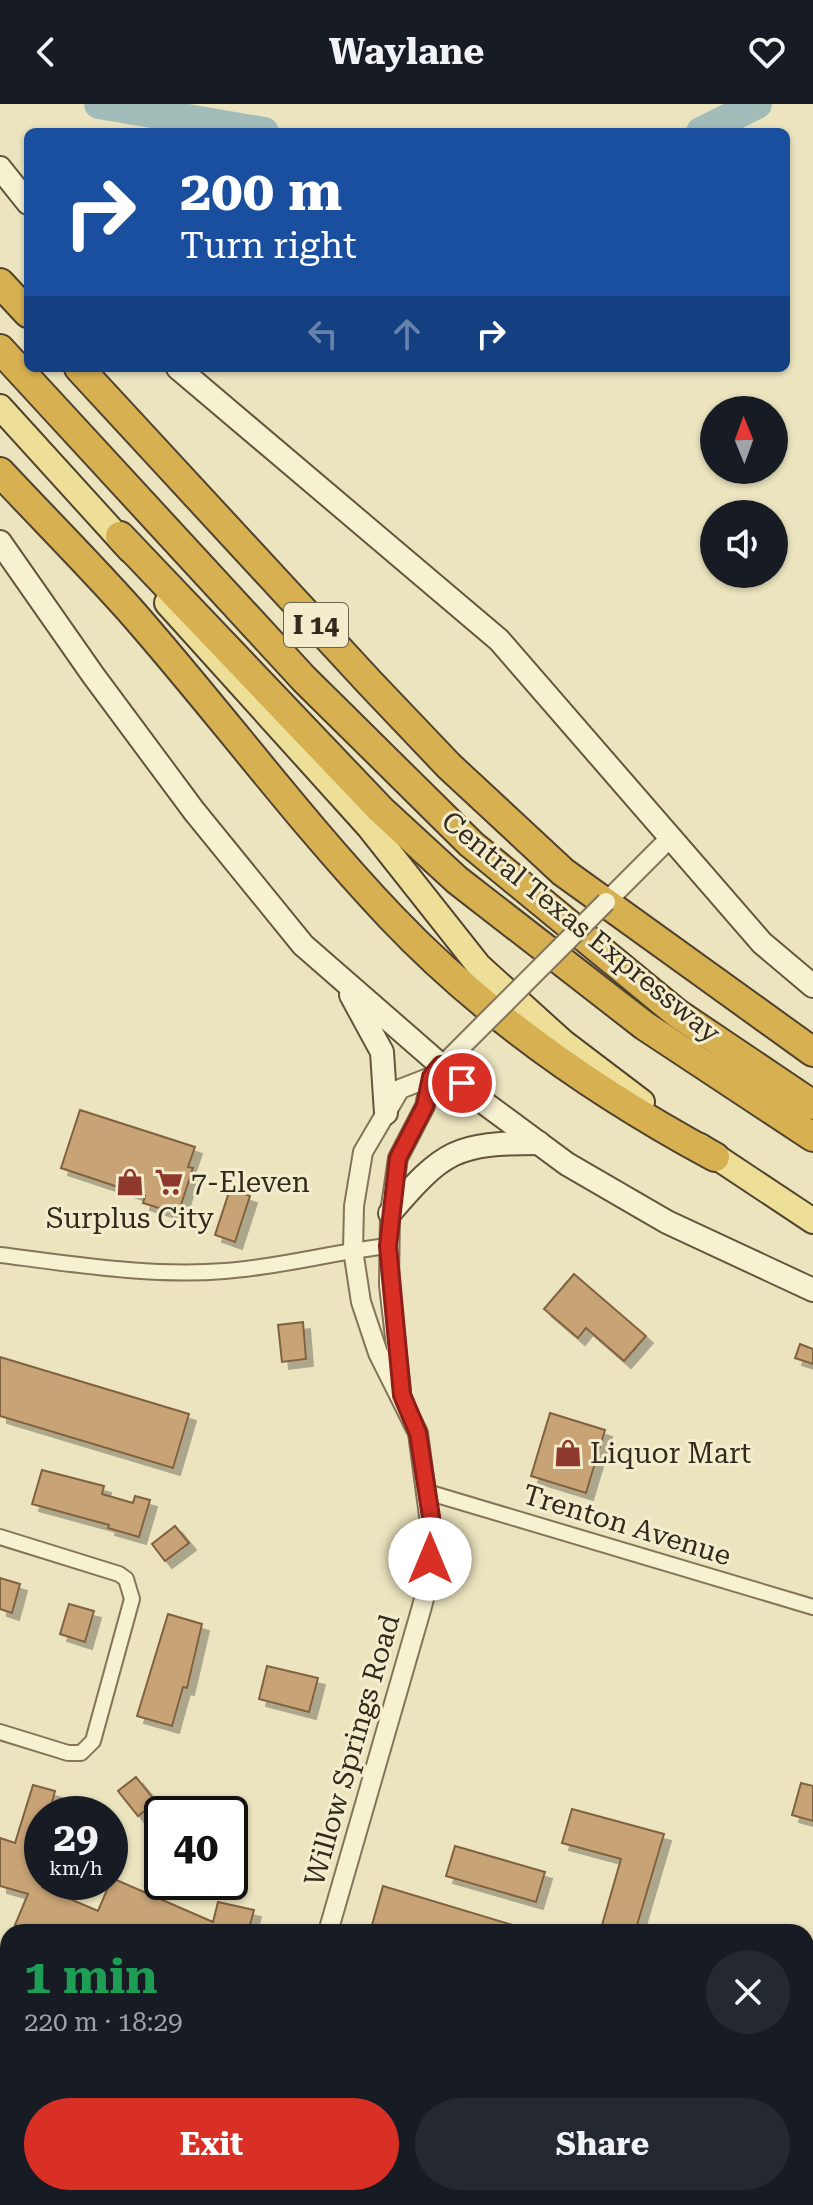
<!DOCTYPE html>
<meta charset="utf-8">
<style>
body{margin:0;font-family:"Roboto Serif",serif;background:#242831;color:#f1f3f6;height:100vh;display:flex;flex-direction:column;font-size:30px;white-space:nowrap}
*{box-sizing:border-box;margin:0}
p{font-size:26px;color:#9ea1a6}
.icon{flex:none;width:44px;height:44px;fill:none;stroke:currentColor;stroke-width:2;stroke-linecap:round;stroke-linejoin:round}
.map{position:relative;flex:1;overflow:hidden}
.panel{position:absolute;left:0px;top:1820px;width:814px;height:282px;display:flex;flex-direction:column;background:#171b24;border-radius:24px 24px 0 0;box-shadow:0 2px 6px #0004}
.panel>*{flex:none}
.top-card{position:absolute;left:24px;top:24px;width:766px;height:244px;border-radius:12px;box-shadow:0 2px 6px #0004;background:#1a4fa0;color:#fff;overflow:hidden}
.needle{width:52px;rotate:359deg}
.buttons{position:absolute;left:700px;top:292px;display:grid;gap:16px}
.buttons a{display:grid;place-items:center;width:88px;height:88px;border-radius:50%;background:#171b24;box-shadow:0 2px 6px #0004;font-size:40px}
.speed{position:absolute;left:24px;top:1692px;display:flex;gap:16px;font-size:40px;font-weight:700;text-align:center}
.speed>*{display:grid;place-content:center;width:104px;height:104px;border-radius:50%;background:#171b24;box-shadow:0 2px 6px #0004;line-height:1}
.speed small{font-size:20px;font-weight:400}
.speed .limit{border:4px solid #111;border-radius:12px;background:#fff;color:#111}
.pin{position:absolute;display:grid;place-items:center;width:68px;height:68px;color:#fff;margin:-34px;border:4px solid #fff;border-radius:50%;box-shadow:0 2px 8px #0007}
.me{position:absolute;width:88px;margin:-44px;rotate:0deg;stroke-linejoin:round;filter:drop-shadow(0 0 6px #0008)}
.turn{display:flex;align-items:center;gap:28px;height:168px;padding:0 24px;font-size:36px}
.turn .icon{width:104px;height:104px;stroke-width:2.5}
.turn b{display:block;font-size:56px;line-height:68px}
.lanes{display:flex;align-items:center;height:76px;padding:0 24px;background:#0003;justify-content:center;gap:40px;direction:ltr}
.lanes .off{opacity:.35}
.round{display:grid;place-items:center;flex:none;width:84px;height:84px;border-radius:42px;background:#242831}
.summary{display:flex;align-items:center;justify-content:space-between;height:136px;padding:0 24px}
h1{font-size:48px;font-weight:700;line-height:60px;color:#1e9e55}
.cta{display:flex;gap:16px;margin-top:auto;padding:16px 24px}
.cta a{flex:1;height:92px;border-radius:48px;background:#d93025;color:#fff;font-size:32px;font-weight:700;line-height:92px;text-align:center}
.cta a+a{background:#242831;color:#f1f3f6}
header{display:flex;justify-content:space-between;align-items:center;height:104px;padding:0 24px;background:#171b24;font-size:36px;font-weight:700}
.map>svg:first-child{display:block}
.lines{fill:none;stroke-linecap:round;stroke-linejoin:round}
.river{stroke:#a2bdb9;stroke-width:30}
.building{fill:#c7a376;stroke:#806240;stroke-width:2;filter:url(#shadow)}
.minor-casing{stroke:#827558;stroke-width:18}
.tertiary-casing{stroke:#827558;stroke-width:22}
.secondary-casing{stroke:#64563c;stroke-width:26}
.primary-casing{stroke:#50422d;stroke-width:28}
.motorway-casing{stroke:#50422d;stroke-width:32}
.minor{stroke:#f6f1d1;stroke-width:14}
.tertiary{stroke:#f6f1d1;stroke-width:18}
.secondary{stroke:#f6f1d1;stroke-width:22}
.primary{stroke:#eddf97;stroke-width:24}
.motorway{stroke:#d7b052;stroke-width:28}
.tertiary-bridge-casing{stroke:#827558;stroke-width:22;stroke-linecap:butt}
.tertiary-bridge{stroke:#f6f1d1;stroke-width:18}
.route-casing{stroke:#8d1f18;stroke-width:20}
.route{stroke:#d93025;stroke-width:14}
.labels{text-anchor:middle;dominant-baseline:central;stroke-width:6;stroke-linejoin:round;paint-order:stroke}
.shield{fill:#f3edce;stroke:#6c6451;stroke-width:2}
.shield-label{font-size:26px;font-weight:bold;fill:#322a1c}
.street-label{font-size:28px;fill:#322a1c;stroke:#f3edce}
.poi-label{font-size:28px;fill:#322a1c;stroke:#f3edce;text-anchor:start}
</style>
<header><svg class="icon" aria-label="back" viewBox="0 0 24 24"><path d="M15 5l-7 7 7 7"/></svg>Waylane<svg class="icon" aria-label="heart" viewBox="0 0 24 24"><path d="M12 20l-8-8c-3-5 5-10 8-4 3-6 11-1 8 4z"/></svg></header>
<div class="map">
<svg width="813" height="2101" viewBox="0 0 813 2101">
<defs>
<filter id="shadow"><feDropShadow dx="7" dy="7" stdDeviation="0" flood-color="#0004"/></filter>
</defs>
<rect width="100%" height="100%" fill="#ebe4bf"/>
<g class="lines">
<g class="river">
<polyline points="99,0 264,28"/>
<polyline points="701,28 757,0"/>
</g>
</g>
<g class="building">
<polygon points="80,1006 195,1043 188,1063 193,1064 178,1110 143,1099 145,1092 61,1064"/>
<polygon points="230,1085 250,1092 235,1138 215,1131"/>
<polygon points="574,1170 646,1232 624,1257 586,1224 578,1234 544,1205"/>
<polygon points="303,1218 306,1255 282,1258 278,1221"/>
<polygon points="800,1240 813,1245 813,1260 795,1254"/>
<polygon points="0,1253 189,1310 173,1364 0,1312"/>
<polygon points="550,1309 605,1326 586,1389 531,1372"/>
<polygon points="42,1366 104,1382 102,1390 133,1399 135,1392 150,1396 139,1433 108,1424 109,1421 32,1400"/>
<polygon points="175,1422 189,1439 165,1457 152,1440"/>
<polygon points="0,1474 20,1480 12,1509 0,1505"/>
<polygon points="69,1500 94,1507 85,1538 60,1530"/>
<polygon points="168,1510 202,1520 187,1584 183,1583 172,1622 137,1612"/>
<polygon points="267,1562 318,1574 309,1608 259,1595"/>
<polygon points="136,1673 156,1698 138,1712 118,1687"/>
<polygon points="801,1679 813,1682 813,1717 792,1711"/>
<polygon points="33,1681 55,1687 49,1710 42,1710 42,1783 98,1807 112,1774 213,1818 218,1798 254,1806 248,1828 30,1828 15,1821 28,1790 0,1782 0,1734 15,1739"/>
<polygon points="572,1705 664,1730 635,1828 600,1828 621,1755 562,1739"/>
<polygon points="455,1742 545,1768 536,1798 446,1772"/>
<polygon points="383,1782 526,1825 526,1828 370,1828"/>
</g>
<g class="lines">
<defs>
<g id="minor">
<path d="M0,1151C74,1160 150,1173 225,1167C280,1163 333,1148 388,1142"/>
<polyline points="427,1388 813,1503"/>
<polyline points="0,1433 119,1470 126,1475 132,1495 93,1637 81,1649 68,1649 0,1628"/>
<polyline points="0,1857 8,1863"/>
<polyline points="0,2051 8,2043"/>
<polyline points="806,2083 813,2085"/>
</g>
<g id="tertiary">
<polyline points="606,798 670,734"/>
<polyline points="401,1286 389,1181 390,1109 398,1054 425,1002 431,973"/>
<polyline points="328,1828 421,1506 428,1480 432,1434 418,1329 378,1249 361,1198 353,1146 354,1102 363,1048 400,985 431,973 460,944"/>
<polyline points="247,2101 250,2094"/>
</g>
<g id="secondary">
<polyline points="0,64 28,99"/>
<polyline points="178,264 499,536 762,839 813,882"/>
<polyline points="0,438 93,571 194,707 303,841 483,998 567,1060 667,1118 813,1186"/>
<polyline points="351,891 382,948 386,1009"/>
<path d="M390,1109C444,1046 456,1039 539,1039"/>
</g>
<g id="primary">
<polyline points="0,303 130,446"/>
<polyline points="167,499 369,723 479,862 563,938 642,998"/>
<polyline points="700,1042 813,1117"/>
</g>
<g id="motorway">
<polyline points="0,179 28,209"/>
<polyline points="0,245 304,575 471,740 678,910 813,1001"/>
<polyline points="79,264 370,579 449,662 563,768 813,948"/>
<path d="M0,368C43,414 87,458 129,505C218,606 298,715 391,813C483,910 598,990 715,1053"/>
<polyline points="120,432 381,706 457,776 645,922 813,1033"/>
</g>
</defs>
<use href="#minor" class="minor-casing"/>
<use href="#tertiary" class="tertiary-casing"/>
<use href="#secondary" class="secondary-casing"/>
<use href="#primary" class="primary-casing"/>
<use href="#motorway" class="motorway-casing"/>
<use href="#minor" class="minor"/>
<use href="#tertiary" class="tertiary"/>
<use href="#secondary" class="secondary"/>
<use href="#primary" class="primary"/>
<use href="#motorway" class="motorway"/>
<defs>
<polyline id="tertiary-bridge" points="460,944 606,798"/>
</defs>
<use href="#tertiary-bridge" class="tertiary-bridge-casing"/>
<use href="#tertiary-bridge" class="tertiary-bridge"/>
</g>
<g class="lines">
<defs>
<polyline id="route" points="430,1455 431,1413 418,1329 402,1291 388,1142 398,1054 425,1002 431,973 441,961 462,979"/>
</defs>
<use href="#route" class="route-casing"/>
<use href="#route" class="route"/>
</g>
<defs>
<symbol id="shop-bare" viewBox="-9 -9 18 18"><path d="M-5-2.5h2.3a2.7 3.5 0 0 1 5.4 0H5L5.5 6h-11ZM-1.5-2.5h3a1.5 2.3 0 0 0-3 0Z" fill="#8e392c" stroke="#f3edce" stroke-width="2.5" paint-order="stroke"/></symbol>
<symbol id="supermarket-bare" viewBox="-9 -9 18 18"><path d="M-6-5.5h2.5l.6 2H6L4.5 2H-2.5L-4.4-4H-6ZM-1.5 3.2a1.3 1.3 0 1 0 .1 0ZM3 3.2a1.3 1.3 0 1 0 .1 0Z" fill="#8e392c" stroke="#f3edce" stroke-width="2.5" paint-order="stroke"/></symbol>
</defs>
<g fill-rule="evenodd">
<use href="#shop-bare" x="110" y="1058" width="40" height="40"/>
<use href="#supermarket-bare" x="149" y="1058" width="40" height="40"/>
<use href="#shop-bare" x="548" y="1329" width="40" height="40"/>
</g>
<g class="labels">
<rect class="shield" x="284" y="499" width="64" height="44" rx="6"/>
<g class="shield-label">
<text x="316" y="521">I 14</text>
</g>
<g class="street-label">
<text transform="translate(581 823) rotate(39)">Central Texas Expressway</text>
<text transform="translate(627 1421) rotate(17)">Trenton Avenue</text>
<text transform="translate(352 1646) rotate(-74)">Willow Springs Road</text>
</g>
<g class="poi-label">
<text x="191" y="1078">7-Eleven</text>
<text x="130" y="1114" text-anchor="middle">Surplus City</text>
<text x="590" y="1349">Liquor Mart</text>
</g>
</g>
</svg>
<div class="buttons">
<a><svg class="needle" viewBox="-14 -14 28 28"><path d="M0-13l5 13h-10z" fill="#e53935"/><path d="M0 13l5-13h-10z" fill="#9ea1a6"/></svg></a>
<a><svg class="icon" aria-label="sound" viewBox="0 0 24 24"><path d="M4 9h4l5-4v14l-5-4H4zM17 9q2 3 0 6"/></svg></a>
</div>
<div class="speed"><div>29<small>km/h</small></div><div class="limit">40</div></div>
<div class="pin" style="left:462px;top:979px;background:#d93025"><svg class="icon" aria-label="arrive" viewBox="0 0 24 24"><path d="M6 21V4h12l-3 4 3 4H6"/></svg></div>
<svg class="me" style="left:430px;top:1455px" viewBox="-20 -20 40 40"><circle r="19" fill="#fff"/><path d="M0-13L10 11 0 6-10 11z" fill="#d93025"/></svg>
<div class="top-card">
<div class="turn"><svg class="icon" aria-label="right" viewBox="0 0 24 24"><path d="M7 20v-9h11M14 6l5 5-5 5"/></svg><div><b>200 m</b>Turn right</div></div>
<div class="lanes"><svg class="icon off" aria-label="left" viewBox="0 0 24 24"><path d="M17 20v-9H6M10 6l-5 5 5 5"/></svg><svg class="icon off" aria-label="ahead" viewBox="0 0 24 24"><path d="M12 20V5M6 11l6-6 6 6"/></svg><svg class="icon" aria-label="right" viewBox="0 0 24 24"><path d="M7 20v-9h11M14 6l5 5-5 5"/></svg></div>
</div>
<section class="panel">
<div class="summary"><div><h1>1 min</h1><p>220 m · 18:29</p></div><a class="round"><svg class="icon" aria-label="close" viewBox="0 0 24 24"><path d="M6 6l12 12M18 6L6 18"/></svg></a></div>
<div class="cta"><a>Exit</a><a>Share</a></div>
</section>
</div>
